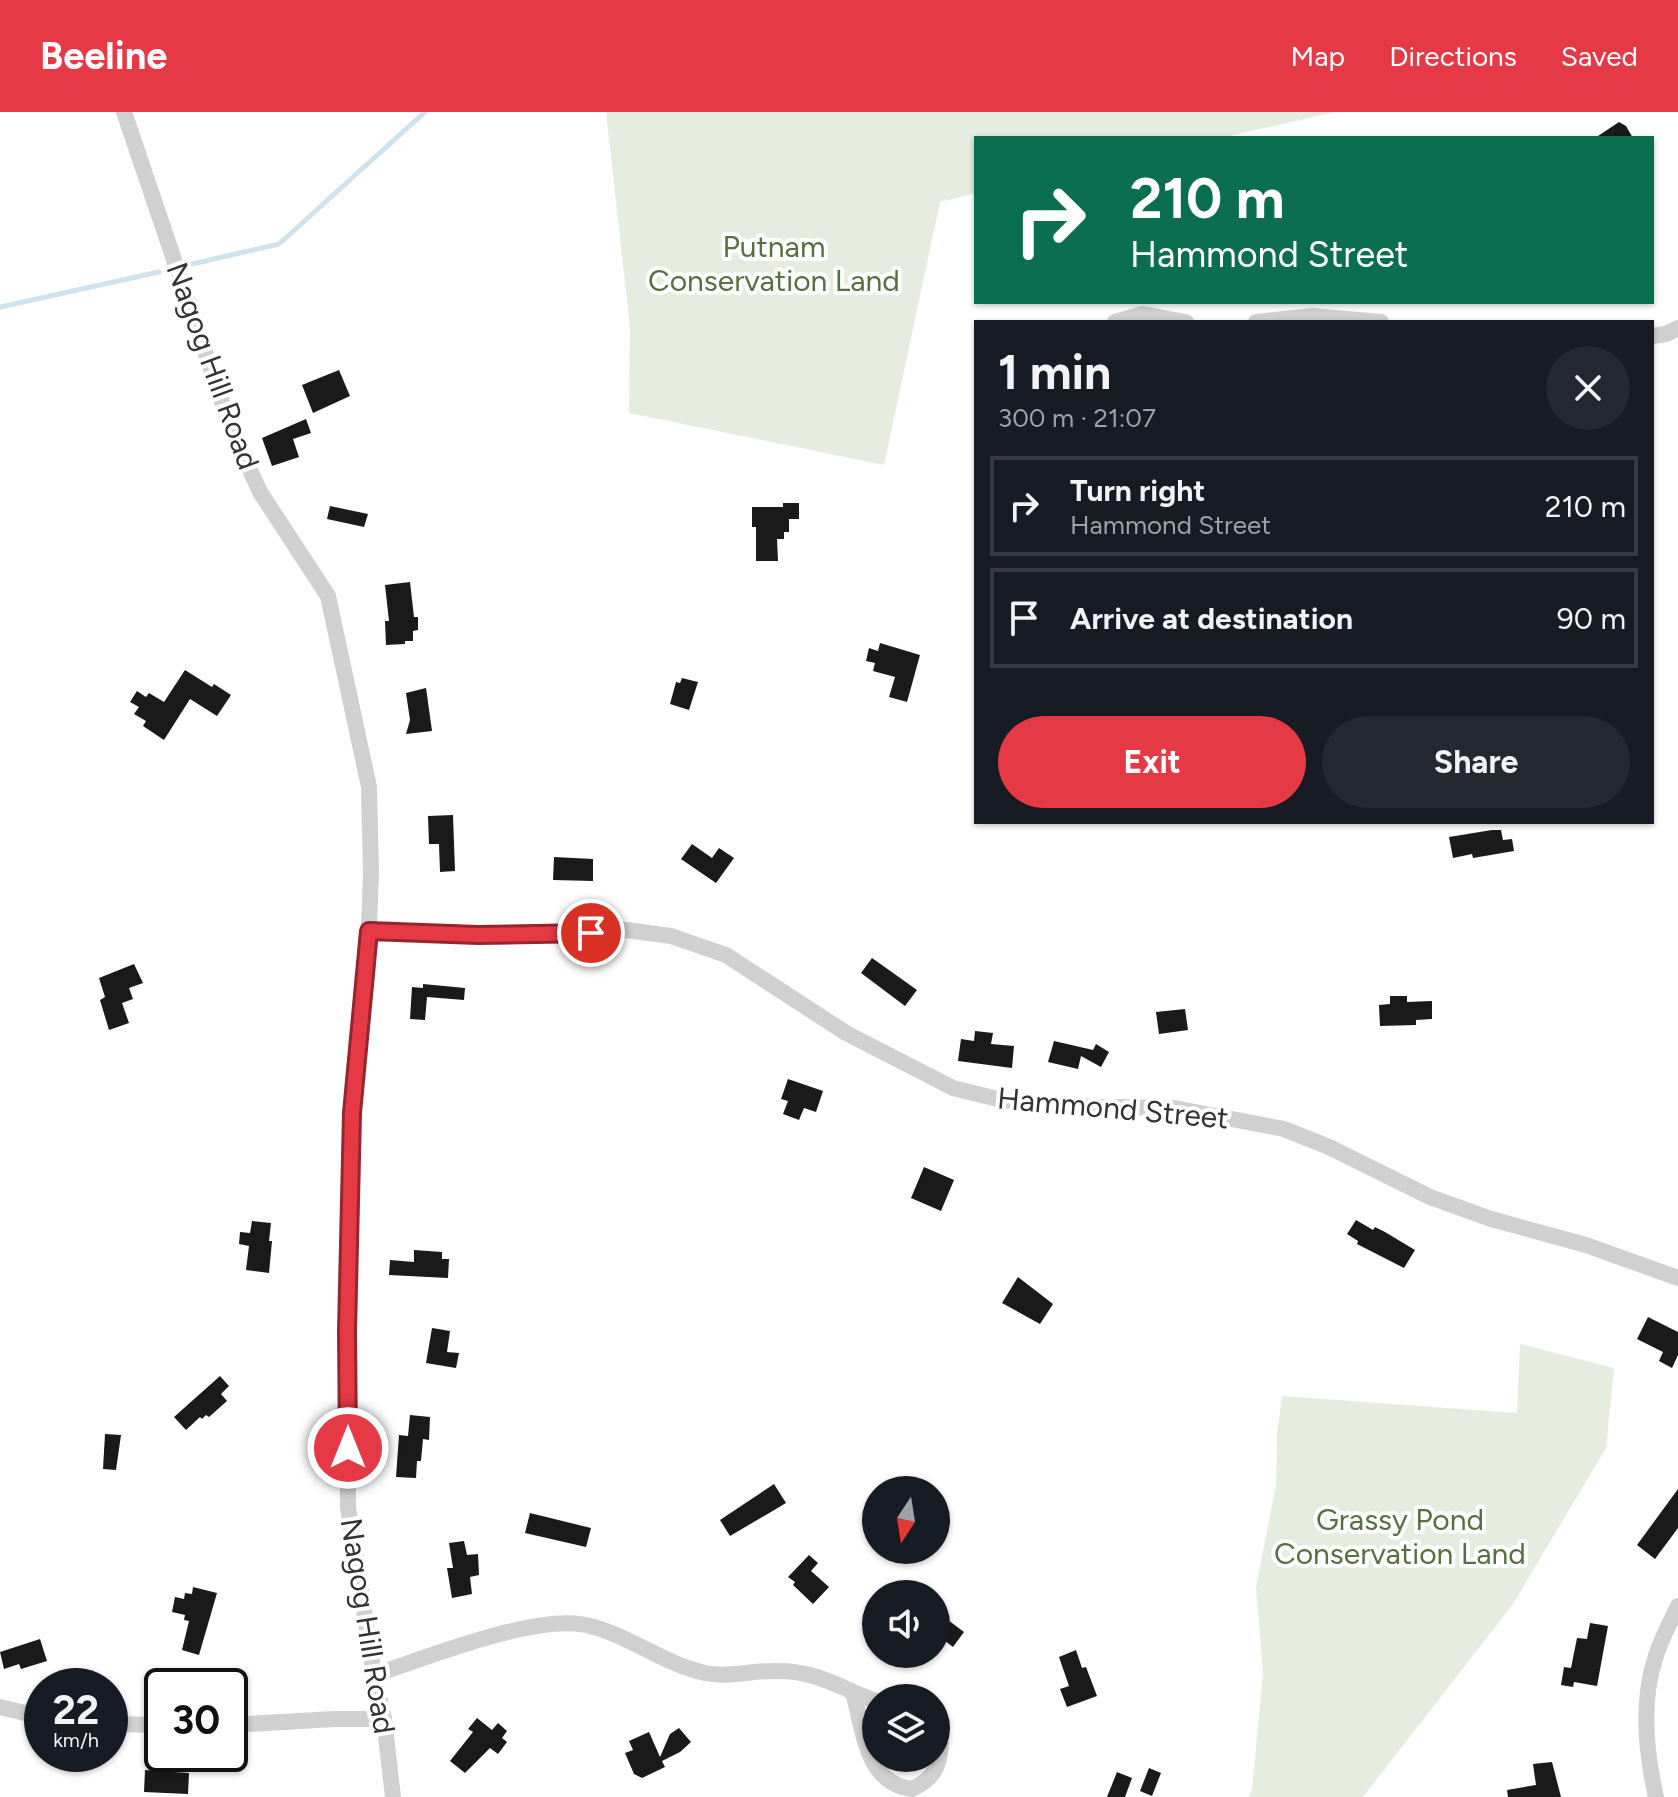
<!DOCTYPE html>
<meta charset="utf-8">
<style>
body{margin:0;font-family:Figtree,sans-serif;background:#242831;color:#f1f3f6;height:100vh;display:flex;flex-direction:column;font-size:30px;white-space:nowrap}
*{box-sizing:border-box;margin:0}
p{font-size:26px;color:#9ea1a6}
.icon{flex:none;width:44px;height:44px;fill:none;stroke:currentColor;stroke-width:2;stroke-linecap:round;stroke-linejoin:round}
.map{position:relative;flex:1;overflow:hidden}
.sheet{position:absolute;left:974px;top:208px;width:680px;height:504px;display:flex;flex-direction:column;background:#171b24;border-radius:0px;box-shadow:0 2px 6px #0004}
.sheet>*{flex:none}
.hud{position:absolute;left:974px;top:24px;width:680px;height:168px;border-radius:0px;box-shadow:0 2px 6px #0004;background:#0b6e4f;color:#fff;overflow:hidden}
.needle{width:52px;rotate:192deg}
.controls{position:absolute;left:862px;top:1364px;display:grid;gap:16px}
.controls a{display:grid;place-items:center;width:88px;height:88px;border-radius:50%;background:#171b24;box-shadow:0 2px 6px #0004;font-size:40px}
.speed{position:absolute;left:24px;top:1556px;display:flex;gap:16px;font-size:40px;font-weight:700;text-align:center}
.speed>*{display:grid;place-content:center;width:104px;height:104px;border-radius:50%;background:#171b24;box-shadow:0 2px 6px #0004;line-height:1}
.speed small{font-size:20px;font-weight:400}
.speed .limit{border:4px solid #111;border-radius:12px;background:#fff;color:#111}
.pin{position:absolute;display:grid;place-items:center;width:68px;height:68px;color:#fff;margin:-34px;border:4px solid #fff;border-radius:50%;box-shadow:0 2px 8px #0007}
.me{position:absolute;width:88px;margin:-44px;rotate:0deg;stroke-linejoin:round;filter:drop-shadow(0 0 6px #0008)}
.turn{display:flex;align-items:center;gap:28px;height:168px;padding:0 24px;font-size:36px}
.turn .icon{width:104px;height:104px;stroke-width:2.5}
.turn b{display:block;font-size:56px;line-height:68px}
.round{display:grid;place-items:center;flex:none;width:84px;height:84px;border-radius:42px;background:#242831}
.head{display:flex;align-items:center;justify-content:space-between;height:136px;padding:0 24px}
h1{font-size:48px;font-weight:700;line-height:60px}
.action{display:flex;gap:16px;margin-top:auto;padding:16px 24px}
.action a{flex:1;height:92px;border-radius:48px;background:#e63946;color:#fff;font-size:32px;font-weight:700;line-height:92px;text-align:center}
.action a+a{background:#242831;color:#f1f3f6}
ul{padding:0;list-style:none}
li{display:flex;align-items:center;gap:24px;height:100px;margin:0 16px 12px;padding:0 8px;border:4px solid #363941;border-radius:0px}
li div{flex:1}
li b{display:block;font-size:30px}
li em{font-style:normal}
header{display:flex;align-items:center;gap:48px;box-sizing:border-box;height:112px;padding:0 40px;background:#e63946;color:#fff}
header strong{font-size:38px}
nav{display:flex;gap:44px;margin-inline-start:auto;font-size:28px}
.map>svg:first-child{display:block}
.park{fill:#e6ecdf}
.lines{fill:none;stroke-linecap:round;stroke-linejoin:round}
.stream{stroke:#cfe2ee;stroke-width:5}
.building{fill:#1a1a1a}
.minor{stroke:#d0d0d0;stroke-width:16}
.route-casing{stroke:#96252e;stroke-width:20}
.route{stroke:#e63946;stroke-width:14}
.labels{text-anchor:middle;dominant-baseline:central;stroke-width:8;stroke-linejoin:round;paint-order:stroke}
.park-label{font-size:30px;fill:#56703f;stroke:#fff}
.street-label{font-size:30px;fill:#333;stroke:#fff}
</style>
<header>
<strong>Beeline</strong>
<nav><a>Map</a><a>Directions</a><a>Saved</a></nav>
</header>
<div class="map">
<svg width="1678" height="1685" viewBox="0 0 1678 1685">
<rect width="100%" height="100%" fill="#fff"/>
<g class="park">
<polygon points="606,0 1335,0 1220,26 976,26 976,81 940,90 884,353 629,301 630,215"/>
<polygon points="1520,1232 1614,1256 1606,1336 1513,1492 1363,1685 1248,1685 1252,1678 1263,1561 1256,1475 1276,1373 1277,1323 1282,1284 1517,1301"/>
</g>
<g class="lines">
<g class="stream">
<polyline points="188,153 279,132 425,0"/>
<polyline points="0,195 159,160"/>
</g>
</g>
<g class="building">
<polygon points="1619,10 1626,14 1633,26 1595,26"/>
<polygon points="339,258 350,284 313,301 302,273"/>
<polygon points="306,307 311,321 293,327 299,345 272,354 262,326"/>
<polygon points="783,391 799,391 799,407 789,407 789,420 784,420 784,427 777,427 778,449 756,449 756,415 752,415 752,395 783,395"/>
<polygon points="330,394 368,402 364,415 327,407"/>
<polygon points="410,470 414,505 418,505 418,518 413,519 413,529 405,529 405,532 386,533 385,509 389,509 385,473"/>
<polygon points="880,531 920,543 907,590 889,585 895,565 873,559 875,551 866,549 869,536 878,539"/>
<polygon points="185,558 212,575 214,572 231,583 217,604 190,587 164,628 143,614 146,609 134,602 139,595 130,590 137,579 146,585 149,581 164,590"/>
<polygon points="682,566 698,570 689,598 670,592 676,570 680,571"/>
<polygon points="426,576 432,619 406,622 410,608 406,581"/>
<polygon points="453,703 455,759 440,760 439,732 429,732 428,704"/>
<polygon points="1492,718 1501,718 1503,728 1512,727 1514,739 1473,746 1472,742 1453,746 1449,725"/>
<polygon points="692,732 712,746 719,736 734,746 716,771 681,747"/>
<polygon points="554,745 593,747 593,769 553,768"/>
<polygon points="872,846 917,878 905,894 861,861"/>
<polygon points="134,852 143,871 129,876 133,887 122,891 129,911 109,918 100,888 105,885 99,866"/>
<polygon points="423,872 465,876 464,888 427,885 425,908 410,907 412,875 423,876"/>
<polygon points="1390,884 1407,884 1407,890 1432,889 1432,907 1416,908 1416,913 1380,914 1379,893 1390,892"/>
<polygon points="1185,897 1188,918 1159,922 1156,900"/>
<polygon points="975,919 993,921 991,932 1014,934 1012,956 958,949 961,927 974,929"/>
<polygon points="1054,929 1093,938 1096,932 1109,940 1101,955 1081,944 1078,957 1048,950"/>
<polygon points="788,967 823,979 816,1000 804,996 799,1008 783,1002 788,989 781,987"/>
<polygon points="924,1055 954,1068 941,1099 911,1086"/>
<polygon points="1356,1108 1373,1118 1375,1115 1385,1120 1415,1138 1404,1156 1357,1132 1358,1129 1347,1122"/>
<polygon points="252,1109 271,1111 269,1129 272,1129 269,1161 246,1158 249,1134 239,1132 240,1120 250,1121"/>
<polygon points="414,1138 442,1140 442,1147 449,1147 448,1166 389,1163 390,1148 414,1150"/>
<polygon points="1018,1165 1053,1192 1040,1212 1002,1191"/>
<polygon points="1648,1205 1678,1220 1678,1243 1672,1256 1659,1249 1663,1240 1637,1227"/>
<polygon points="432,1216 450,1219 447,1240 459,1241 456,1256 426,1251"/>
<polygon points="220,1264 229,1274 221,1282 227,1289 209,1305 206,1303 202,1307 200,1305 186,1318 174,1305"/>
<polygon points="410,1303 430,1305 429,1328 423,1327 421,1349 417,1349 416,1366 396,1365 399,1323 408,1324"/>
<polygon points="105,1322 121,1323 116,1358 103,1357"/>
<polygon points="774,1372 786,1391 730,1424 720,1408"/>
<polygon points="1678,1377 1678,1416 1655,1447 1637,1433"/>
<polygon points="530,1401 591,1416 586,1435 525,1421"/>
<polygon points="464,1429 467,1443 478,1442 479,1463 470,1465 472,1482 452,1486 447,1456 453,1456 449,1431"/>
<polygon points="809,1443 818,1451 811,1459 829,1475 813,1492 793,1473 795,1470 788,1465"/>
<polygon points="193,1475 217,1481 199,1543 182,1538 189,1509 184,1508 185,1503 172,1500 175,1485 184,1487 185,1481 192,1482"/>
<polygon points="936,1499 964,1520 953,1535 936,1522"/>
<polygon points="1590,1511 1608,1514 1597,1574 1574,1570 1573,1575 1561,1573 1564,1555 1571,1556 1577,1526 1587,1527"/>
<polygon points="40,1527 47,1549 21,1557 19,1552 4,1557 0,1540"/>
<polygon points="1076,1538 1082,1556 1086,1555 1097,1584 1067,1595 1060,1577 1069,1574 1059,1545"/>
<polygon points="477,1606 492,1618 498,1611 507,1619 502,1626 507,1630 498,1642 490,1636 465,1661 450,1649 473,1620 468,1617"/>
<polygon points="679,1616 691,1630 680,1640 662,1649 665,1655 642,1666 634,1662 625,1641 633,1638 629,1629 649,1620 660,1645 670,1622"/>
<polygon points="1552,1650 1561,1685 1508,1685 1507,1678 1536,1673 1533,1652"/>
<polygon points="1149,1656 1161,1661 1152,1684 1140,1679"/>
<polygon points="145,1658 189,1661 188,1682 144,1680"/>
<polygon points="1117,1660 1132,1666 1125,1685 1107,1685"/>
</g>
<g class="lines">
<g class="minor">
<polyline points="124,0 232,319 260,380 328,484 369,675 371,762 367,863 352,1001 347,1219 348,1395 374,1563 384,1607 393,1685"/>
<polyline points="1115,210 1143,202 1186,210"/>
<polyline points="1256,210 1312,204 1381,210"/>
<polyline points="1652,224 1666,222 1678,216"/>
<polyline points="369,819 478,823 626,818 671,824 726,843 846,921 953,976 1002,988 1057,994 1174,996 1284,1017 1329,1035 1430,1085 1491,1107 1586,1133 1678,1166"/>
<path d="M374,1563C426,1546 534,1502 586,1513C628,1522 663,1552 705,1561C730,1566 753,1558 778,1559C818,1559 840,1576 876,1589"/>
<path d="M853,1581C864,1619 865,1671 912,1677C933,1667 940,1655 941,1632L936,1627"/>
<polyline points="0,1595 42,1605"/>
<polyline points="110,1612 162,1613"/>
<polyline points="230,1613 334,1607 384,1607"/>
<path d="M1656,1685C1646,1641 1641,1590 1655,1547C1660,1529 1670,1511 1678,1494"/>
</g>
</g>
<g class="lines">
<defs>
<polyline id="route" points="348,1336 347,1219 352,1001 369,819 478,823 591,821"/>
</defs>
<use href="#route" class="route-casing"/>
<use href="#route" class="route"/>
</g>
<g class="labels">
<g class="park-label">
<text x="774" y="134">Putnam<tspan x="774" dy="34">Conservation Land</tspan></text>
<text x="1400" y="1407">Grassy Pond<tspan x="1400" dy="34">Conservation Land</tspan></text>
</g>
<g class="street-label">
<text transform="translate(213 254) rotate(70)">Nagog Hill Road</text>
<text transform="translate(1113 996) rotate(5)">Hammond Street</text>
<text transform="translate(368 1514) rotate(81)">Nagog Hill Road</text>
</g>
</g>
</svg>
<div class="controls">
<a><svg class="needle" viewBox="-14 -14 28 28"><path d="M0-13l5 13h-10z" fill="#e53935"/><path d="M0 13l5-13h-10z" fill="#9ea1a6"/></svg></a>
<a><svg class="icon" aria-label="sound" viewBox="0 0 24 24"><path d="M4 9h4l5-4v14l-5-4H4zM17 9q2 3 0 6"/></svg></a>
<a><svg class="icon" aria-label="layers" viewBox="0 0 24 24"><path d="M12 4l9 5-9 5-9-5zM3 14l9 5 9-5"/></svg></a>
</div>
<div class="speed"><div>22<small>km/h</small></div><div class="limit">30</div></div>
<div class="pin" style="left:591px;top:821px;background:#d93025"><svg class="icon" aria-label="arrive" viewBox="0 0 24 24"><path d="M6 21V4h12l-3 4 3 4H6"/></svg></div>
<svg class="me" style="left:348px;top:1336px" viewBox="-20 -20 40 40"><circle r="17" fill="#e63946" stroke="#fff" stroke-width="3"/><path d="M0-11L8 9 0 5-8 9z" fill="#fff"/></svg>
<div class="hud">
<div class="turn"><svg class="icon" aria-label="right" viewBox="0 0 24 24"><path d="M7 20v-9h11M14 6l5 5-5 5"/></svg><div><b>210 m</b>Hammond Street</div></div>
</div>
<section class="sheet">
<div class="head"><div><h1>1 min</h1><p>300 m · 21:07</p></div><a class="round"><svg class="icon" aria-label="close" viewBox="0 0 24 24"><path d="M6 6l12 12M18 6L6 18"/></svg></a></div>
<ul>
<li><svg class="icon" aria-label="right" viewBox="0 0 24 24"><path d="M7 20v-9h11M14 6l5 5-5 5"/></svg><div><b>Turn right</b><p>Hammond Street</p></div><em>210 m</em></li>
<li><svg class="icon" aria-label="arrive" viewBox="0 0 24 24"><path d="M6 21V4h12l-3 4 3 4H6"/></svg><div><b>Arrive at destination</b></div><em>90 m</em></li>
</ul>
<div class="action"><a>Exit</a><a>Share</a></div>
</section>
</div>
